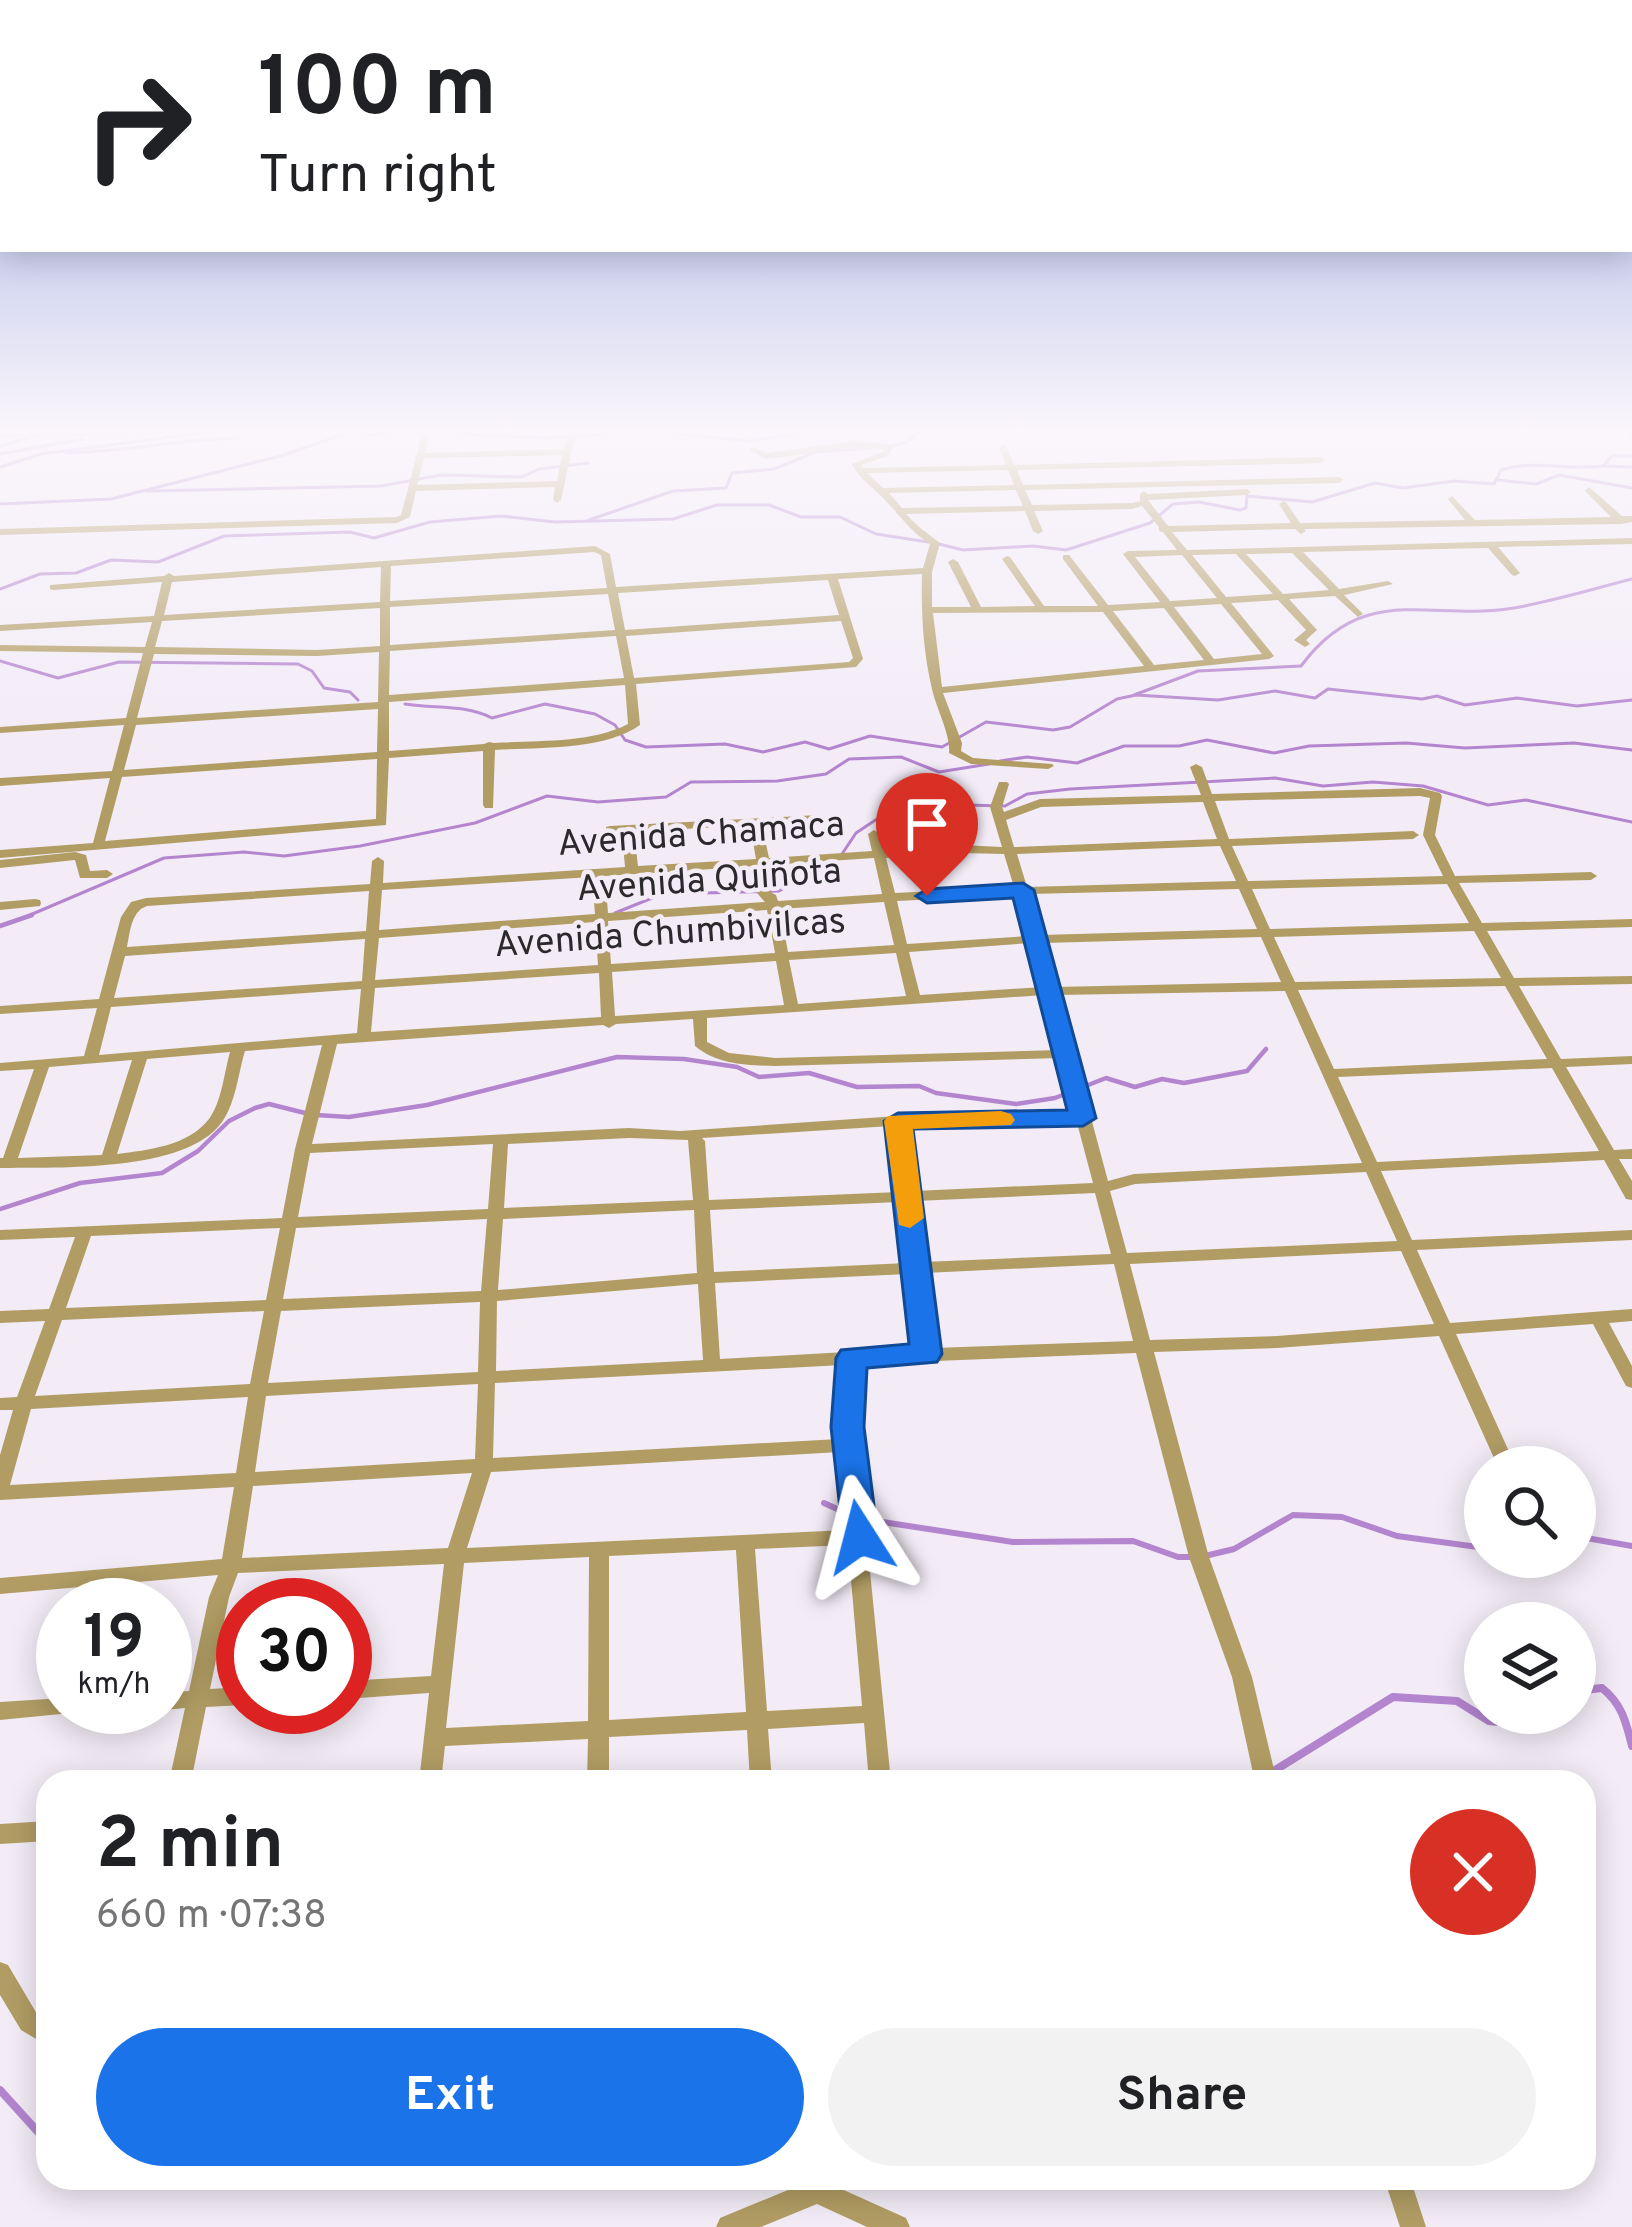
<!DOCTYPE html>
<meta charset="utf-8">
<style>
body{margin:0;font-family:Overpass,sans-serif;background:#f2f2f2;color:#202124;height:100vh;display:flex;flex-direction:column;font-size:45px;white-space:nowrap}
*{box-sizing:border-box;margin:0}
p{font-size:39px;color:#757577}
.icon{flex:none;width:66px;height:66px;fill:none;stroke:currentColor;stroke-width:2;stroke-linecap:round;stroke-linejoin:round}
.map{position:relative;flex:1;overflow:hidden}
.details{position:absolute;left:36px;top:1770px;width:1560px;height:420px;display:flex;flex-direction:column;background:#fff;border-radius:36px;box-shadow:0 6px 30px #0003}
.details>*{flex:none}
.top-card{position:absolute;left:0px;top:0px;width:1632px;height:252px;box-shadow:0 6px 30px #0003;background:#fff;color:#202124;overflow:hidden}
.buttons{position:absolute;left:1464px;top:1446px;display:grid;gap:24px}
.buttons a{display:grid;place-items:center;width:132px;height:132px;border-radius:50%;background:#fff;box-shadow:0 6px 30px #0003;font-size:60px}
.speed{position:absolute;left:36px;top:1578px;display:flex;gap:24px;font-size:60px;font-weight:700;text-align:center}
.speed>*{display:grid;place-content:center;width:156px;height:156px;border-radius:50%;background:#fff;box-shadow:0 6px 30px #0003;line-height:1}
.speed small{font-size:30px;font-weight:400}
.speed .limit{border:18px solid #d22;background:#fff;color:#111}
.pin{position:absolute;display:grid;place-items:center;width:102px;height:102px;color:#fff;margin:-123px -51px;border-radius:50% 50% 50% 0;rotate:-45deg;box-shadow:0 0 12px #0007}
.pin .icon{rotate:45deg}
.me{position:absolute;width:132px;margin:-66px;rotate:351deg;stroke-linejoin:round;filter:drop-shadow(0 0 9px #0008)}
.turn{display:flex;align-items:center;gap:42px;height:252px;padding:0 60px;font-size:54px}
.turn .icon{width:156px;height:156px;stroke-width:2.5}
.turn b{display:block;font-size:84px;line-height:102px}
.round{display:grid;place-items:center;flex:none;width:126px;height:126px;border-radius:63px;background:#f2f2f2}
.summary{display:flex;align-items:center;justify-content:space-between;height:204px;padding:0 60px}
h1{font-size:72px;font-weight:700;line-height:90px}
.cta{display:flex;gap:24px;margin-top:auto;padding:24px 60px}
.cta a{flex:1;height:138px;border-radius:72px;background:#1a73e8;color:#fff;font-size:48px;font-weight:700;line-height:138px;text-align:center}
.cta a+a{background:#f2f2f2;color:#202124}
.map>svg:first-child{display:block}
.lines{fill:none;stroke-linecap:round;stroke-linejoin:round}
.stream-far3{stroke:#b485cf;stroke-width:3}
.stream-far2{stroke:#b485cf;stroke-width:4.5}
.stream-far1{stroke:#b485cf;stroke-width:6}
.stream{stroke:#b485cf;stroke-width:8}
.street{fill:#b19d64;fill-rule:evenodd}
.route{fill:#1a73e8;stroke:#114b97;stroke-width:3}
.slow{fill:#f59e0b}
.labels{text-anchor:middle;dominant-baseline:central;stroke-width:9;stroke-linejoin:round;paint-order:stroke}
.street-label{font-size:36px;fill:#2c292d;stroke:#f3ecf7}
</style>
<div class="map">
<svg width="1632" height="2227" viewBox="0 0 1632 2227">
<rect width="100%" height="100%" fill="#f3ecf7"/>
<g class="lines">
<g class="stream-far3">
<polyline points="1632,431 1628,433 1632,436"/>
<polyline points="443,433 548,438 650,431 749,441 824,430"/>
<polyline points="0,446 52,430"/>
<polyline points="888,447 907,442 921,430"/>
<path d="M66,453C124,452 180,439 238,438"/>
<polyline points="0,454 83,439"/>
<polyline points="1603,466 1632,467"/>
<polyline points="0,467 41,454 194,434"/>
<polyline points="1498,480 1536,484 1559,475 1632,488"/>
<polyline points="147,491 381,486 441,475 522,477 539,469 588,463"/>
<polyline points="0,504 111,499 284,455 352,431 365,435 452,430"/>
<polyline points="589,520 673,491 726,488 732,473 774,469 816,452 871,448"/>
<path d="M939,544L963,550L1033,546L1066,550L1150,523L1173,504L1199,502L1240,510L1246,508L1247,496L1312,502L1375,483L1403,488L1454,481L1494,484L1501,470C1535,459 1568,471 1603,466L1612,456H1632"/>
<polyline points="0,589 40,574 76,573 111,560 158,562 224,536 350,532 374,538 430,522 501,516 555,522 673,519 717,505 769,505 801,517 840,517 876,534 928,542"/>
<polyline points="0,661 58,678 119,662 298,664 312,671 324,688 350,692 358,700"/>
<path d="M1134,695L1198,671L1301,666C1365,580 1431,622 1514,608C1554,601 1593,589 1632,579"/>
<path d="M405,704C436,709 464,704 492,718L545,704L595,714L615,725L625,740L646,747L725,744L763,752L805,742L829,749L870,736L942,747L986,722L1053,730L1070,727L1117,699L1136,695L1218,700L1275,691L1315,698L1328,689L1422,699L1437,696L1465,705L1517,698L1577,706L1632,700"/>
<polyline points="1000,761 1027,757 1077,763 1124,746 1179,746 1207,740 1274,753 1309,746 1406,743 1465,748 1574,743 1632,750"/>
<polyline points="615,913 662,894 779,891 840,857 856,833 889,811 925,814 965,805 1005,806 1027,794 1070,789 1275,778 1323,786 1373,782 1423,786 1488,805 1526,800 1632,822"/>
<polyline points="23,918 164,858 244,852 284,856 360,846 475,823 547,796 598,802 666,797 691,782 777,781 826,774 849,759 901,757 939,772 989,764"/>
</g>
<g class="stream-far2">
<polyline points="0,926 32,915"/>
<polyline points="316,1115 349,1117 427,1105 617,1057 684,1059 737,1067 759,1077 809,1073 857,1087 919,1086 936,1093 1016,1104 1055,1098 1106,1078 1135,1087 1162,1079 1184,1083 1247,1071 1266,1049"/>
<polyline points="0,1209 80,1183 162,1173 198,1151 229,1121 255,1108 269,1104 305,1113"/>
</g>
<g class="stream-far1">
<polyline points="824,1503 846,1513"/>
<polyline points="863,1519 1013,1542 1133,1541 1178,1557 1194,1557"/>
<polyline points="1575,1536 1632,1546"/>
<polyline points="1205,1556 1234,1549 1293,1515 1342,1517 1397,1536 1485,1548"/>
</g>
<g class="stream">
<path d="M1575,1691L1602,1688C1622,1704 1626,1722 1632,1746"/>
<polyline points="1272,1772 1393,1697 1457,1701 1489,1721 1507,1723 1524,1713"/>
<polyline points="1240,1782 1256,1779"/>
<polyline points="0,2090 48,2143"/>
</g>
<g class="street">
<polygon points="171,430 281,430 277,432 0,438 0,434"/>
<path d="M423,430H431L425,453L564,449L568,430H576L561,500L557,503L553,500L555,487L416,491L410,517L397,523L0,535V529L396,517L401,515L416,458L414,456L417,454ZM562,455L557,481L417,485L424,458Z"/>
<path d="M855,441L889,444L893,447L888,456L861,465L863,468L1006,465L999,448L1003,445L1007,448L1014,465L1321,457L1325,460L1321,463L1017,470L1023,485L1339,477L1343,480L1339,483L1025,490L1032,505L1132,503L1140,501V494L1144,491L1148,494L1247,489L1251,492L1247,495L1148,500L1168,526L1291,523L1279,504L1283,501L1286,502L1300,523L1465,520L1448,499L1452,496L1475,520L1611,517L1586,492L1585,490L1589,487L1622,516H1632V522L1621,524L1304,529L1306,531L1301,534L1295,529L1172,532L1187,550L1632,538V544L1498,547L1520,573L1515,576L1512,575L1488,548L1303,552L1339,589L1388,581L1393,584L1344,595L1363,614L1358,617L1335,596L1289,599L1317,630L1306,640L1310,644L1305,647L1294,640L1306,630L1278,600L1231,603L1274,656L1269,659L943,693L962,743L961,751L973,758L1052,764L1054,766L1048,769L971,764L949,753C951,735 936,708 932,689C923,651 921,612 922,574L838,579L863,659L856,667L636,684L640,725C603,751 539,747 495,750L493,808H485L483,805V751L389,758L386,825L0,858V850L93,843L110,778L0,786V778L112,771L124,725L0,733V727L126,718L143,653L0,651V645L145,647L152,622L0,631V625L154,616L162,582L53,590L50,589V585L164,576L169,573L174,576L595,546L610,554L616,587L923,568L930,544C911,532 900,516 886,501C874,488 859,479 852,464L882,452L884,449L855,447L766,459L749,450L753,447L767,453ZM1008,470L1014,485L883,488L867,473ZM1016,490L1023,506L902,508L889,493ZM1142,506L1159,527V531L1163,532L1177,550L1128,551L1123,554L1160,602L1108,605L1069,555H1063V559L1098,606H1044L1010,557L1007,556L1002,559L1035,606L981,607L958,562L953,559L948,562L971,607H932V572L940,543L919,527L906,514L1025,511L1033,531L1038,534L1043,531L1034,511L1132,509ZM594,552L601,555L607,588L390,601L391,566ZM1292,553L1329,590L1283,594L1246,554ZM1236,554L1273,594L1226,597L1192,555ZM1182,555L1217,598L1170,601L1135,557ZM381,567L380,602L164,615L172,582ZM828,580L839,615L625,630L618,593ZM608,594L615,630L390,645V607ZM1221,604L1262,654L1214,659L1174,607ZM380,608V646L317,650L155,647L162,621ZM1164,608L1204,660L1154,665L1113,611ZM1103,612L1144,666L942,687L933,613ZM841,621L853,658L849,662L634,678L626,636ZM616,636L624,678L389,695L390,651ZM379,652L378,702L137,718L154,654L317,656ZM625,685L628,724C589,744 537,740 494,743L489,742L484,744L389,751V702ZM378,709L377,752L124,770L136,725ZM377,759L376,819L105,841L122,777Z"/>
<path d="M1196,764L1202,767L1212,794L1420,788L1440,793L1442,796L1435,835L1455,876L1591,872L1597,876L1591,880L1459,883L1482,923L1632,919V927L1487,931L1514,978L1632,976V984L1519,986L1561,1059L1632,1056V1064L1566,1067L1614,1150L1632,1149V1159H1619L1632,1181V1200L1626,1199L1604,1160L1381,1171L1412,1240L1632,1230V1240L1417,1250L1450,1323L1632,1309V1321L1609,1323L1632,1366V1388L1626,1386L1593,1324L1456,1334L1516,1467H1498L1439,1336L1277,1348L1154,1352L1209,1557L1252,1677L1277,1782H1255L1232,1677L1189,1557L1136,1353L860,1364L856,1427L866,1532L870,1537L867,1541L891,1782H869L864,1723L768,1729L772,1782H750L747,1730L609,1737V1782H587L588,1739L445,1746L441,1782H419L429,1693L345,1699V1681L431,1676L444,1564L238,1573L229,1597L210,1689L243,1687V1705L206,1707L191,1782H169L185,1708L165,1710L158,1707H165V1692L189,1691L209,1597L218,1575L0,1594V1578L222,1559L234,1487L0,1500V1455L13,1410H0V1398L17,1397L45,1321L0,1323V1311L49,1309L75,1237L0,1240V1230L282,1218L295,1149L322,1045L245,1051C238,1074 236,1102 222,1122C186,1173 57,1167 0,1168V1158H3L34,1069L0,1071V1063L84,1056L97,1008L0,1014V1006L99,999L121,917L131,902L146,898L370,884L372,861L378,857L384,861L383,883L625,867L622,833H606V827L610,826L820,815V821L816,822L762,825L769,858L872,851L868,834L874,830L880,834L884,850L961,845L1002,847L990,807L999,782H1007L1009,784L1002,807L1004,812L1040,799L1201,795L1190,767ZM1420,796L1430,798L1423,835L1443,876L1248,881L1232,846L1413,839L1419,835L1413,831L1229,839L1215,801ZM1203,802L1217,839L1014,847L1006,820L1041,807ZM750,825L756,859L638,866L634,832ZM1220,846L1236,881L1027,887L1017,854ZM961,853L1004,854L1014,887L895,893L886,858ZM874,858L882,894L778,901L776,895L770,892L774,885L770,865ZM758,866L762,885L757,893L765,902L608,913L605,876ZM592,877L595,914L379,930L382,890ZM1447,884L1469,923L1270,929L1252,889ZM1239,889L1257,929L1041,935L1029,894ZM369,891L366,931L127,947C130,933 131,911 147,906ZM1016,895L1028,936L907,944L897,901ZM884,902L894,945L788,952L780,909ZM767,910L775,953L611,964L608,921ZM595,922L598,965L375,980L379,938ZM1474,931L1501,978L1295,982L1274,937ZM1261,937L1281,982L1055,987L1044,943ZM365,939L362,981L114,998L125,956ZM1030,943L1042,987L920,995L909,952ZM896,953L906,996L798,1004L789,960ZM776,961L784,1005L615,1016L612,972ZM599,973L601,1017L371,1032L375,988ZM1505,986L1547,1059L1334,1069L1298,990ZM361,989L357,1033L99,1055L111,1007ZM1285,991L1362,1163L1134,1174L1108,1181L1058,995ZM1044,995L1058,1050L775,1058L729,1053L707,1042V1018ZM693,1019L695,1046C718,1065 746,1065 775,1066L1060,1058L1075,1114L898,1116L680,1131L629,1128L312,1144L337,1044L603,1025L609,1028L616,1024ZM230,1052C224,1073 222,1101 209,1119C188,1146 148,1150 117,1154L147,1059ZM132,1060L102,1155L18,1158L49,1067ZM1552,1068L1599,1151L1377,1162L1338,1077ZM1077,1123L1093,1183L914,1191L906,1125ZM891,1126L899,1192L709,1200L705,1141L702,1138ZM629,1138L688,1140L693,1200L504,1208L508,1144ZM493,1144L488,1209L298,1217L310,1153ZM1366,1172L1397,1241L1127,1253L1110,1191L1135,1184ZM1095,1193L1111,1254L923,1262L916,1201ZM900,1202L907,1263L714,1272L710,1210ZM694,1210L697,1273L498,1290L503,1219ZM487,1219L481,1291L283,1299L296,1228ZM280,1228L266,1300L66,1308L91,1236ZM1401,1251L1434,1324L1277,1336L1150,1340L1130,1264ZM1114,1264L1133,1341L934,1348L925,1273ZM908,1274L917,1348L720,1359L715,1283ZM698,1284L703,1360L496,1371L497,1301ZM480,1302L478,1372L268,1383L281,1311ZM264,1311L250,1384L35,1396L62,1320ZM843,1365L839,1439L493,1458L495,1383ZM478,1384L475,1459L255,1472L266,1396ZM248,1397L236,1473L10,1485L31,1409ZM840,1452L847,1530L467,1548L491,1472ZM472,1473L448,1548L242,1558L253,1486ZM848,1545L862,1706L767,1711L755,1549ZM736,1550L746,1712L609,1720V1556ZM589,1557L588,1721L446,1728L464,1563Z"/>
<polygon points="75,852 86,855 90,871 107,870 113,874 107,878 80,878 75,860 0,868 0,860"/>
<polygon points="35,899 40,900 41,903 40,906 0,910 0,902"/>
<polygon points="63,1698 63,1707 74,1707 71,1713 0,1720 0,1702"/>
<polygon points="48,1821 48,1841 0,1844 0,1824"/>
<polygon points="0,1962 8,1965 37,2014 48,2020 48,2046 21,2030 0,1995"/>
<polygon points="817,2178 906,2218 910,2227 867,2227 817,2204 761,2227 716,2227 720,2218"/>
<polygon points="1384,2178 1410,2178 1426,2227 1400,2227"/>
</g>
</g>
<linearGradient id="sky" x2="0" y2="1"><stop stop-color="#93a1de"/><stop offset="0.58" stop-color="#faf6fb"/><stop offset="1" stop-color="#faf6fb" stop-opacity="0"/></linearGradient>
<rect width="1632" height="742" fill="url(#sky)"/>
<polygon class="route" points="1023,883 1034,890 1096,1118 1083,1126 913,1129 942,1354 937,1362 867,1368 864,1427 878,1537 872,1546 860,1550 848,1546 843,1537 831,1427 836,1358 841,1350 909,1344 884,1121 898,1113 1067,1110 1013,898 927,903 916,896 927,889"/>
<polygon class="slow" points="1001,1111 1011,1114 1015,1120 1011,1125 913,1129 924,1218 910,1228 899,1225 884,1121 888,1116"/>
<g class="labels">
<g class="street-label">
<text transform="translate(701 836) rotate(-4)">Avenida Chamaca</text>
<text transform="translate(709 882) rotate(-4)">Avenida Quiñota</text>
<text transform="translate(670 935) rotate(-4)">Avenida Chumbivilcas</text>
</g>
</g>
</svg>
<div class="buttons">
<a><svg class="icon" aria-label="search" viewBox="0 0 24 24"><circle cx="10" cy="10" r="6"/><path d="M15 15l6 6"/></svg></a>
<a><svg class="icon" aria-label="layers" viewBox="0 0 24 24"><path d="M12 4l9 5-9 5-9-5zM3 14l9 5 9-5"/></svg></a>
</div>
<div class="speed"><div>19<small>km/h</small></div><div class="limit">30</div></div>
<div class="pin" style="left:927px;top:896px;background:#d93025"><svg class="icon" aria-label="arrive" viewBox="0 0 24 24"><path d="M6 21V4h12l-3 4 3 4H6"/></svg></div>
<svg class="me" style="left:860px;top:1537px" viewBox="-20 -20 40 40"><path d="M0-17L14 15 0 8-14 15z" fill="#1a73e8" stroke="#fff" stroke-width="4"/></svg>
<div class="top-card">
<div class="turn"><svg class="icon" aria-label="right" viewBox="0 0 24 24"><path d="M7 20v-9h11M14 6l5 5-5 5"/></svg><div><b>100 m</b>Turn right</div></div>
</div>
<section class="details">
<div class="summary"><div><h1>2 min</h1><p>660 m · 07:38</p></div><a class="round" style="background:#d93025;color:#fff"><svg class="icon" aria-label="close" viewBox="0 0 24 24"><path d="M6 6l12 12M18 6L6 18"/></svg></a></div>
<div class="cta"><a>Exit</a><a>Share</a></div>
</section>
</div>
